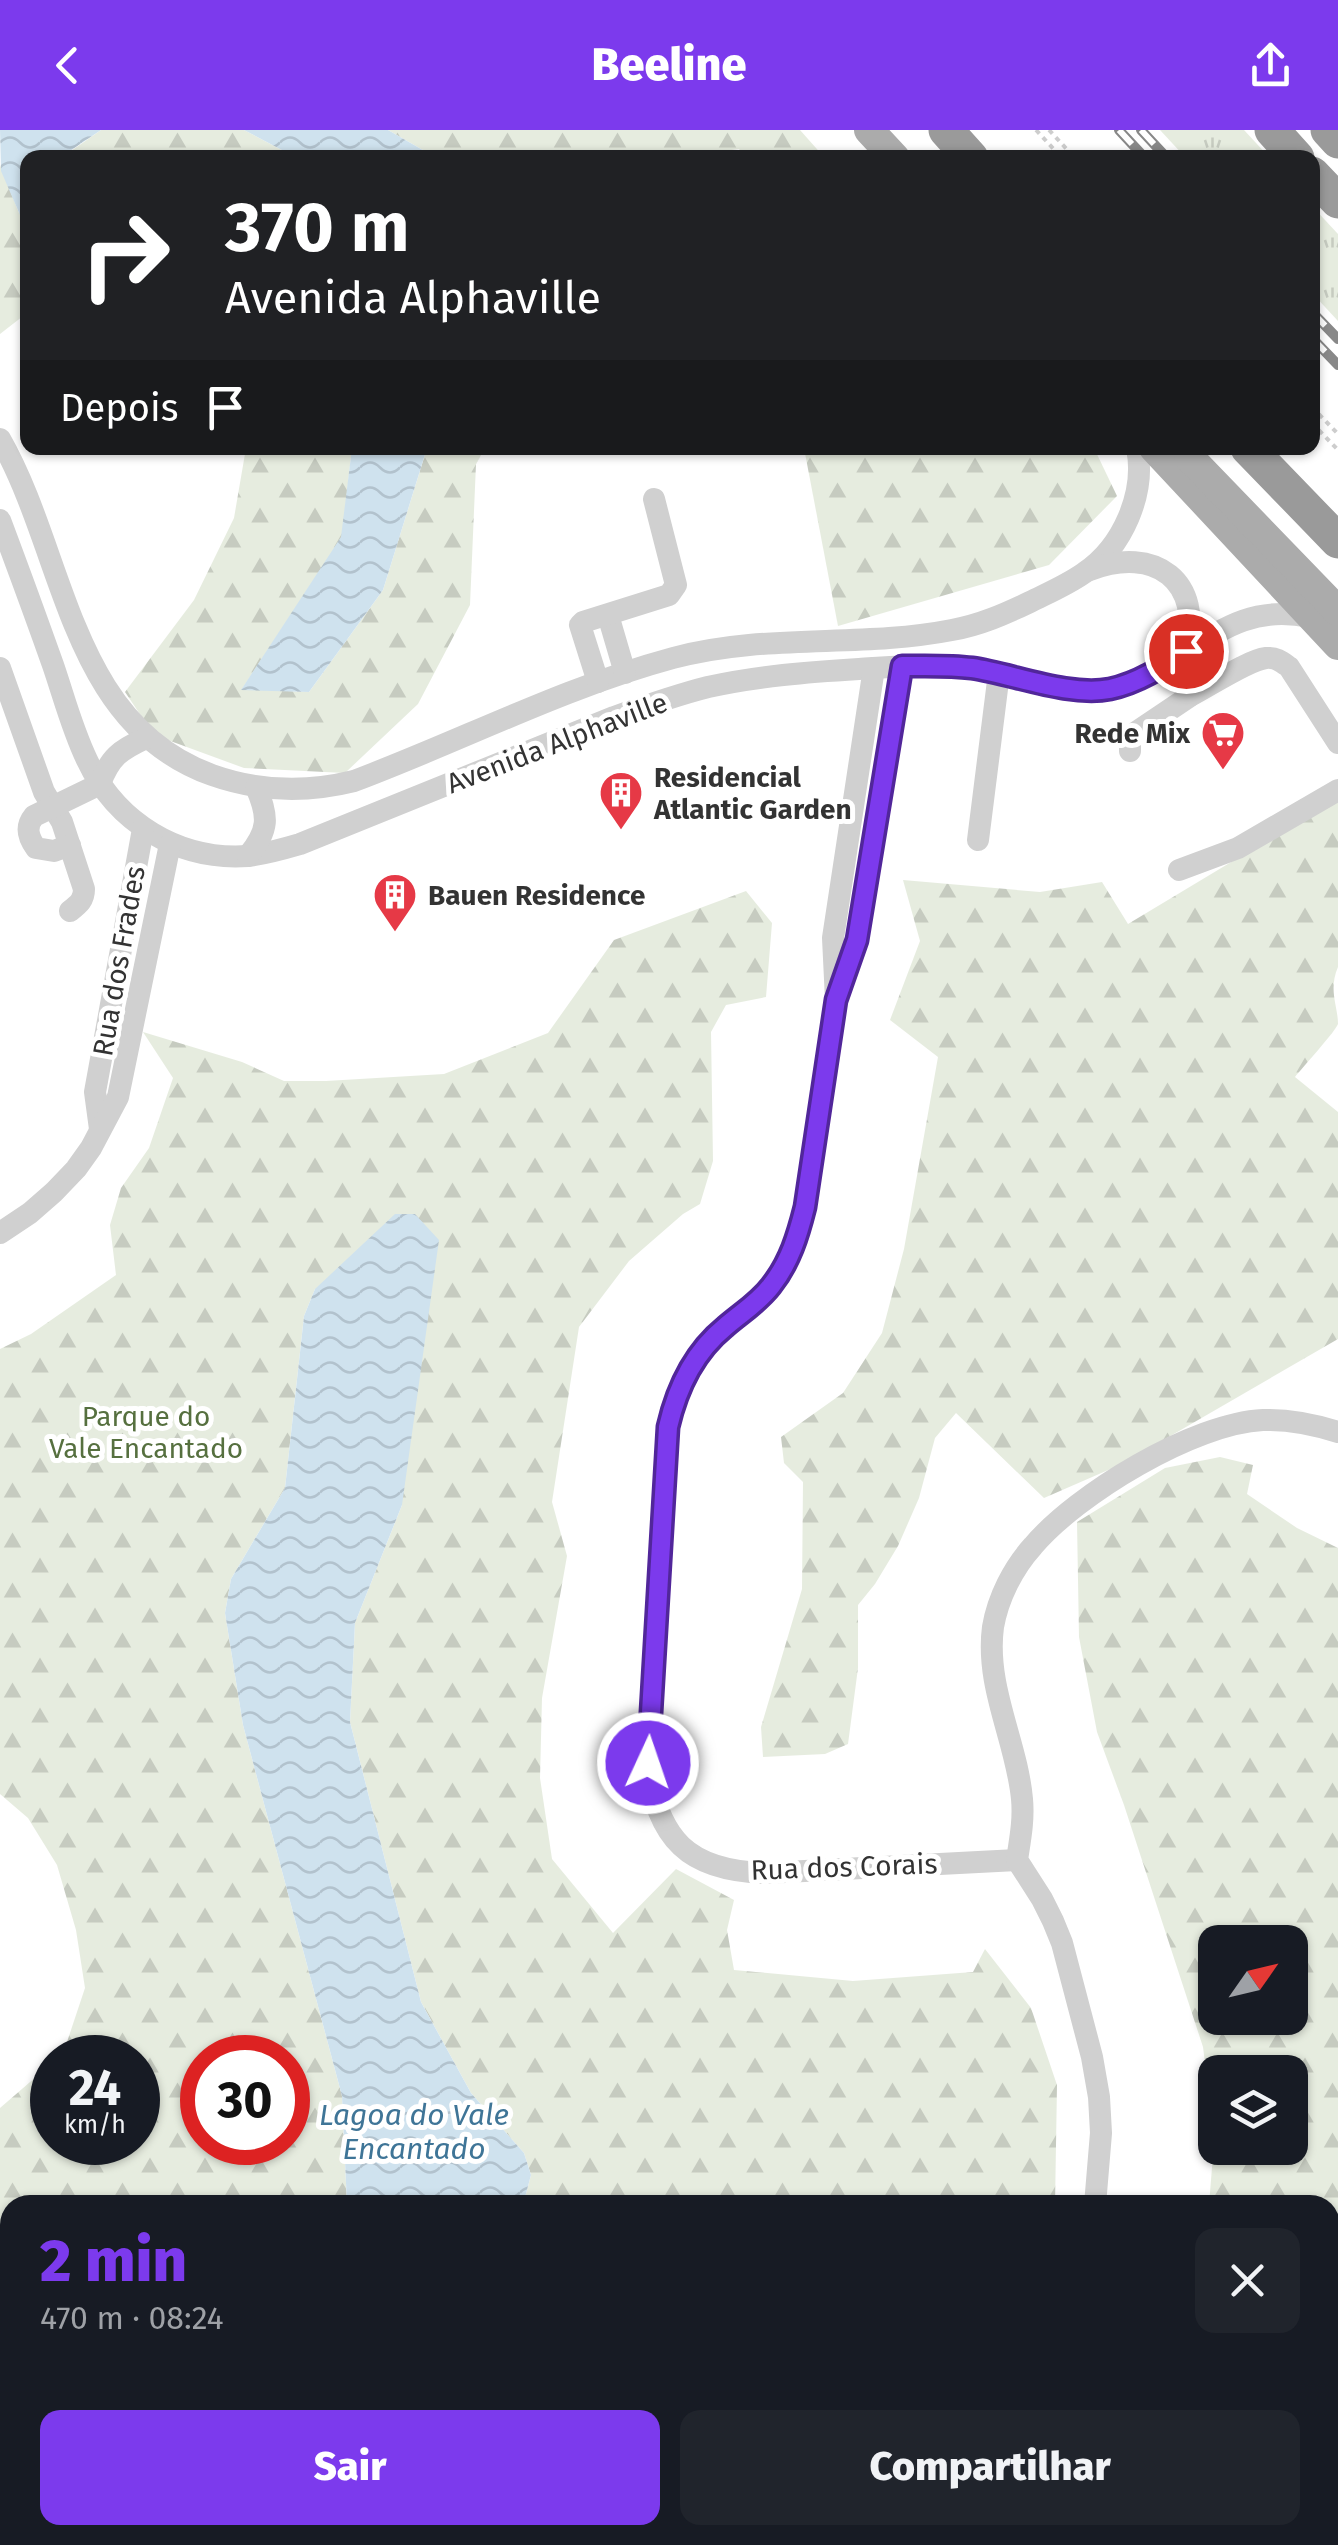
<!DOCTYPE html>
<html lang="pt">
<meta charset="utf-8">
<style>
body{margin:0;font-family:"Fira Sans",sans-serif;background:#20242c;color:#f1f3f6;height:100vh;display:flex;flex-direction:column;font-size:38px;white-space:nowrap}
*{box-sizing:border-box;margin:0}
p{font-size:32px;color:#9ea1a6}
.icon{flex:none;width:55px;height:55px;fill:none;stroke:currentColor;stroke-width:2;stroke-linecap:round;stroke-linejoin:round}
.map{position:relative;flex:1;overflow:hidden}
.drawer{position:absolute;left:0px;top:2065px;width:1340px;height:350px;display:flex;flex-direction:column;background:#171b24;border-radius:30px 30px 0 0;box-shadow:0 2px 8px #0004}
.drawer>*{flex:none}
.banner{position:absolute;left:20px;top:20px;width:1300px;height:305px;border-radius:20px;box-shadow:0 2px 8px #0004;background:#202124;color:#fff;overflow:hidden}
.needle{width:65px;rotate:56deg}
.tools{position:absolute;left:1198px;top:1795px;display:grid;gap:20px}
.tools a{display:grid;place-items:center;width:110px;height:110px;border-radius:20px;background:#171b24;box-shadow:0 2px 8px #0004;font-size:50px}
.speed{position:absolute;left:30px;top:1905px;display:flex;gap:20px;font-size:50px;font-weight:700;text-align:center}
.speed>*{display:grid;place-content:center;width:130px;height:130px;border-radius:50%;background:#171b24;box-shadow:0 2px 8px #0004;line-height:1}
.speed small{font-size:25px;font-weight:400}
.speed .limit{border:15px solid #d22;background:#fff;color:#111}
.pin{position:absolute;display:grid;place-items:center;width:85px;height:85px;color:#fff;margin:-42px;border:5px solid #fff;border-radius:50%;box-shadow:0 2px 10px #0007}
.me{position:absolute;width:110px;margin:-55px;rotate:3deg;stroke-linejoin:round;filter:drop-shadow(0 0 8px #0008)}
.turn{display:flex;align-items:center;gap:35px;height:210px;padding:0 40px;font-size:45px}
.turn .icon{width:130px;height:130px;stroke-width:2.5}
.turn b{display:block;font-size:70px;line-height:85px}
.then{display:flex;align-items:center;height:95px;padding:0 40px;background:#0003;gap:20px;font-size:38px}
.round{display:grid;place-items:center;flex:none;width:105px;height:105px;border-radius:20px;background:#20242c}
.summary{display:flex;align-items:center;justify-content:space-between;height:170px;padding:0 40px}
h1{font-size:60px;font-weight:800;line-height:75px;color:#7c3aed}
.action{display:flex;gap:20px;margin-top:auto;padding:20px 40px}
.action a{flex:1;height:115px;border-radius:20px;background:#7c3aed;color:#fff;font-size:40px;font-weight:800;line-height:115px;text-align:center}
.action a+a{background:#20242c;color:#f1f3f6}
header{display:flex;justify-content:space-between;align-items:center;height:130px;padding:0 40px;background:#7c3aed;color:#fff;font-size:45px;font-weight:800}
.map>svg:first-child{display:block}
.grass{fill:url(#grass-tufts)}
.forest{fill:url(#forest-firs);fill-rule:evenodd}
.water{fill:url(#water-waves)}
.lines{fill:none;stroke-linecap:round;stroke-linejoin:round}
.path{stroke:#cdcdcd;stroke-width:4;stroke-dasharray:5 5;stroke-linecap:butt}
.minor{stroke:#d0d0d0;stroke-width:22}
.major{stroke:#ababab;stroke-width:30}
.highway{stroke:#9a9a9a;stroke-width:35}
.rail-casing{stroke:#888;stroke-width:10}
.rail{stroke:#fff;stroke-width:6;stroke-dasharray:19;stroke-linecap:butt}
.route-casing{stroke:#51269a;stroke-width:25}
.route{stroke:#7c3aed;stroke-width:18}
.labels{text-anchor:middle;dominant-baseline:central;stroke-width:10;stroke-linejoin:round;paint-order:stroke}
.poi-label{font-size:28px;font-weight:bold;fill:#333;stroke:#fff;text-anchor:start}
.street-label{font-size:28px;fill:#333;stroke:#fff}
.park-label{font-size:28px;fill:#56703f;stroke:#fff}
.water-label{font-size:30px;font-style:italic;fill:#3f7597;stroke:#fff}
</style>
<header><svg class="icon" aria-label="back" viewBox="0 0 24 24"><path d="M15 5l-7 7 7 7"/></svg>Beeline<svg class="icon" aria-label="share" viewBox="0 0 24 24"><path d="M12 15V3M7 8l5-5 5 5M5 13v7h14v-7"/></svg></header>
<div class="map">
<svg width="1338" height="2415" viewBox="0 0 1338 2415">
<defs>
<pattern id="grass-tufts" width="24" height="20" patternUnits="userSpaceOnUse" patternTransform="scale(2.5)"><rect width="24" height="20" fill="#e6ecdf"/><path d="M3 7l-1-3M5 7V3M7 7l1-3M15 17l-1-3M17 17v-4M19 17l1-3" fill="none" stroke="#c6cbc0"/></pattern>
<pattern id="forest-firs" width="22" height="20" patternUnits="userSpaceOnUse" patternTransform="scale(2.5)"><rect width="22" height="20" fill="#e6ecdf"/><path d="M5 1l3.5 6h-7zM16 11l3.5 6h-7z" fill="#c6cbc0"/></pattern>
<pattern id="water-waves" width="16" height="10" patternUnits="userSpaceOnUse" patternTransform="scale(2.5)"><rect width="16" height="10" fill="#cfe2ee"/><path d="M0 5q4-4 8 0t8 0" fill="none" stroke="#b2c2cd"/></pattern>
</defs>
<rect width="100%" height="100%" fill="#fff"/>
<g class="grass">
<polygon points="1160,0 1244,0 1269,27 1185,27"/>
<polygon points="1312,76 1338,104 1338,191 1313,164"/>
</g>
<g class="forest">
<polygon points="101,0 244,0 295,27 61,28"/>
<polygon points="388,0 800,0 824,27 744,27 739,19 672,28 435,27"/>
<polygon points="0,35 19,83 28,71 27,183 0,204"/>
<polygon points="246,318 352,318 342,407 242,559 309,562 383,460 427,318 485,318 476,334 470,475 418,574 345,643 244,638 154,605 125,562 194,470 234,388"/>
<polygon points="804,318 1094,318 1117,366 1049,435 838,496"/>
<path d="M1338,668V837C1328,860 1338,876 1338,894C1334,903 1303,937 1295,947L1338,982V1209L1122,1334L1044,1368L956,1283L935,1308L919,1368L898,1416L875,1454L858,1475V1538L848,1614L825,1624L763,1627L761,1597L802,1459L803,1352L784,1333L781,1307L843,1263L882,1203L904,1119L938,927L890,890L920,811L903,750L1040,762L1102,752L1128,794Z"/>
<path d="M746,761L772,793L766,867L726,875L711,902L713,1031L700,1074L683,1084L629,1131L579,1197L552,1372L567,1426L542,1568L540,1648L552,1729L613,1803L676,1739L734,1770L727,1800L734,1840L853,1851L973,1842L985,1819L1031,1878L1057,1955L1055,2075H523L531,2045L524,2023L471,1963L421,1872L350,1592L355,1493L402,1375L315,1159L304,1186L285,1358L231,1449L225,1483L243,1595L342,1966L347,2075H10V2321H0V1978L52,1933V2012H138V1928L59,1927L63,1924L85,1858L76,1800L57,1735L28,1688L0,1664V1219L31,1204L116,1145L110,1095L121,1058L149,1018L173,948L143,902L242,932L284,951H326L444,944L548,903L614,810ZM202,1928H288V2012H202Z"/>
<path d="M1220,1327L1253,1335L1247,1364L1297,1398L1338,1418V2353L1330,2359V2075H1209L1215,2000V2018H1290V1942H1215V1988L1211,1980L1203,1917L1124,1675L1097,1602L1079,1507L1077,1392L1165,1338ZM1215,1812H1290V1888H1215Z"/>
<polygon points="157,2405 293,2405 290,2415 161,2415"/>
<polygon points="391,2405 668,2405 663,2415 390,2415"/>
<polygon points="1138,2405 1284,2405 1278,2415 1132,2415"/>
</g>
<g class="water">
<polygon points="0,0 101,0 61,27 28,28 27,71 20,85 1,41"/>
<polygon points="244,0 388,0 435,27 295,27"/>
<polygon points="352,318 427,318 383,460 309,562 241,560 341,407"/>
<polygon points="395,1084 415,1084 439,1110 402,1375 355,1493 350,1592 421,1872 471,1963 524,2023 531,2045 523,2075 347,2075 342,1966 243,1595 225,1483 231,1449 285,1358 304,1186 315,1159"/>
<polygon points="293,2405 391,2405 390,2415 290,2415"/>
</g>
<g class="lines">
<g class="path">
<polyline points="1036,0 1062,28"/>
<polyline points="1049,0 1075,28"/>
<polyline points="1312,277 1338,304"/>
<polyline points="1312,293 1338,320"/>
</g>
<g class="minor">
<path d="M0,309C66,424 69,594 212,645C260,662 306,663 354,651C461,611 562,558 673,528C765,503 860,518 952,500C980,495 1005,484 1030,472C1048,463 1067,455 1084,443C1123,417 1146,363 1137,318"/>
<path d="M0,390C18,438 36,487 53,535C64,567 72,599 87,630C116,692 178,731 248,726C265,724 283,719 300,714L614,587C645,576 676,565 708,557C757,546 809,542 859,539C889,537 920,534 951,536C1003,539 1055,567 1108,559C1128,556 1147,546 1164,536C1215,505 1246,474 1310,487"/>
<path d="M1090,440C1155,415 1204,451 1186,521"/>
<polyline points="608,485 625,543"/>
<path d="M1172,531L1190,566C1208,557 1248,530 1266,528C1276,527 1282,532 1289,537L1338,613"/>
<path d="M0,538L44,662L62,692L84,759C84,770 79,774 70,781"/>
<path d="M874,538L833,808L836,870L805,1077C798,1105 790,1132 771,1156C758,1173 741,1183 725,1197C692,1223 677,1258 668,1297L647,1633C658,1710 688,1741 766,1743L1017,1730"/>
<polyline points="598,552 580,495 583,492 669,465 676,455 654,369"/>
<polyline points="1130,621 1130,611 1135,603 1190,566"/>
<polyline points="978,710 999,543"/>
<path d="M70,715L54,721L36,718C28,707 25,697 34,686L100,654C110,627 120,620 146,608"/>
<path d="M248,726C269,700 269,687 256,657"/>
<polyline points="1179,740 1238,718 1338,660"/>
<polyline points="840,857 857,810 902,536"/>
<polyline points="100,999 95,962 143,699"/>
<polyline points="0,1103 30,1083 54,1062 76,1039 91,1018 118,967 170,714"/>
<path d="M1095,2075L1101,2003L1099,1967L1092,1927L1062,1813L1053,1791L1042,1769L1017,1730C1020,1710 1024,1690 1022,1669C1017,1612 985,1557 993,1497C998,1468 1013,1438 1033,1416C1077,1364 1194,1293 1263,1290C1290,1289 1313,1294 1338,1302"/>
<polyline points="781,2415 790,2405"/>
<polyline points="1020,2415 1025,2405"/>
</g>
<g class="major">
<polyline points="869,0 895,28"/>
<polyline points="1154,318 1338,515"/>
<polyline points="1189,327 1338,481"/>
</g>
<g class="highway">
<polyline points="946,0 971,28"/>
<polyline points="1272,0 1297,28"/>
<polyline points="1328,0 1338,11"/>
<polyline points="1312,44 1338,71"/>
<polyline points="1248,318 1338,411"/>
</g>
<defs>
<g id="rail">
<polyline points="1119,0 1145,28"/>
<polyline points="1141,0 1167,28"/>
<polyline points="1312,182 1338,209"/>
<polyline points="1312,208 1338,235"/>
</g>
</defs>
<use href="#rail" class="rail-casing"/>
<use href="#rail" class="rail"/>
</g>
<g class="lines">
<defs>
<path id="route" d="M648,1633L668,1297C677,1258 693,1223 725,1197C741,1183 758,1173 771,1156C790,1132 798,1105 805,1077L836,870L857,810L902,536C926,536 949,535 972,538C1013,544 1069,567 1110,559C1138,553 1163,537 1186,521"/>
</defs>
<use href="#route" class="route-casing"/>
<use href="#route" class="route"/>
</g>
<defs>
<symbol id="supermarket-pin" viewBox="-11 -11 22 30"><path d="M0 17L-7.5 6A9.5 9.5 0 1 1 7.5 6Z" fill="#e63946" stroke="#fff"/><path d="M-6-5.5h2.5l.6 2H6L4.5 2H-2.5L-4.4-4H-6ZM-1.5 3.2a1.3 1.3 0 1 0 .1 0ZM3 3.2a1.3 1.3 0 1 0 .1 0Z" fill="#fff"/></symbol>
<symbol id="building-pin" viewBox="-11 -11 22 30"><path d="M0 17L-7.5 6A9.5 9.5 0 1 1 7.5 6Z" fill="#e63946" stroke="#fff"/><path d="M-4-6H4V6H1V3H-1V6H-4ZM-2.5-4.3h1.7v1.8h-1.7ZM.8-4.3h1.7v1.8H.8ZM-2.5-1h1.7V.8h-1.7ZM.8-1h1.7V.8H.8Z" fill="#fff"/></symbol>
</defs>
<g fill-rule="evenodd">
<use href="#supermarket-pin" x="1198" y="578" width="50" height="68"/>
<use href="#building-pin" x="596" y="638" width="50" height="68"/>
<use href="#building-pin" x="370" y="740" width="50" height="68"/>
</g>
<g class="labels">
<g class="poi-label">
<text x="1190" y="603" text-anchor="end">Rede Mix</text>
<text x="654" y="647">Residencial<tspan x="654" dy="32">Atlantic Garden</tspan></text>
<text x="428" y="765">Bauen Residence</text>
</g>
<g class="street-label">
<text transform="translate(557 613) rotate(-21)">Avenida Alphaville</text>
<text transform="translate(119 831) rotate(-80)">Rua dos Frades</text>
<text transform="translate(844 1737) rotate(-2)">Rua dos Corais</text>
</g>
<g class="park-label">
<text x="146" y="1286">Parque do<tspan x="146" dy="32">Vale Encantado</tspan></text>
</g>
<g class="water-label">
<text x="414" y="1985">Lagoa do Vale<tspan x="414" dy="34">Encantado</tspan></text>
</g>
</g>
</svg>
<div class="tools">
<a><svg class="needle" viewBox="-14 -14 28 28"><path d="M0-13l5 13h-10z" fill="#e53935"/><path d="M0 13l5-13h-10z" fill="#9ea1a6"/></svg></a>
<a><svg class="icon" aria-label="layers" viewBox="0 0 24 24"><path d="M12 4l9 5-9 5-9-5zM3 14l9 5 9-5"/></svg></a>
</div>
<div class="speed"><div>24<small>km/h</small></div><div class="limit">30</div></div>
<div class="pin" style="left:1186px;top:521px;background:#d93025"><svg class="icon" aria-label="arrive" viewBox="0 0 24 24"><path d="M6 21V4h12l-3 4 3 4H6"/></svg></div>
<svg class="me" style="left:648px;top:1633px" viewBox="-20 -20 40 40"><circle r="17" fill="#7c3aed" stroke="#fff" stroke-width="3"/><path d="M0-11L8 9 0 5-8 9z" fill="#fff"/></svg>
<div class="banner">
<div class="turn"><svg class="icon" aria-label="right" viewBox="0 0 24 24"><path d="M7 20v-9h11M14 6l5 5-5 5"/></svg><div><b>370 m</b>Avenida Alphaville</div></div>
<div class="then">Depois<svg class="icon" aria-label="arrive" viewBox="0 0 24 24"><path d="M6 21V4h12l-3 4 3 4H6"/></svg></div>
</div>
<section class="drawer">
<div class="summary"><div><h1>2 min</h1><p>470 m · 08:24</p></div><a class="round"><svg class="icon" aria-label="close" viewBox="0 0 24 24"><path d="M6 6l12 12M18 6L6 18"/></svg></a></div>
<div class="action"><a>Sair</a><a>Compartilhar</a></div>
</section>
</div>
